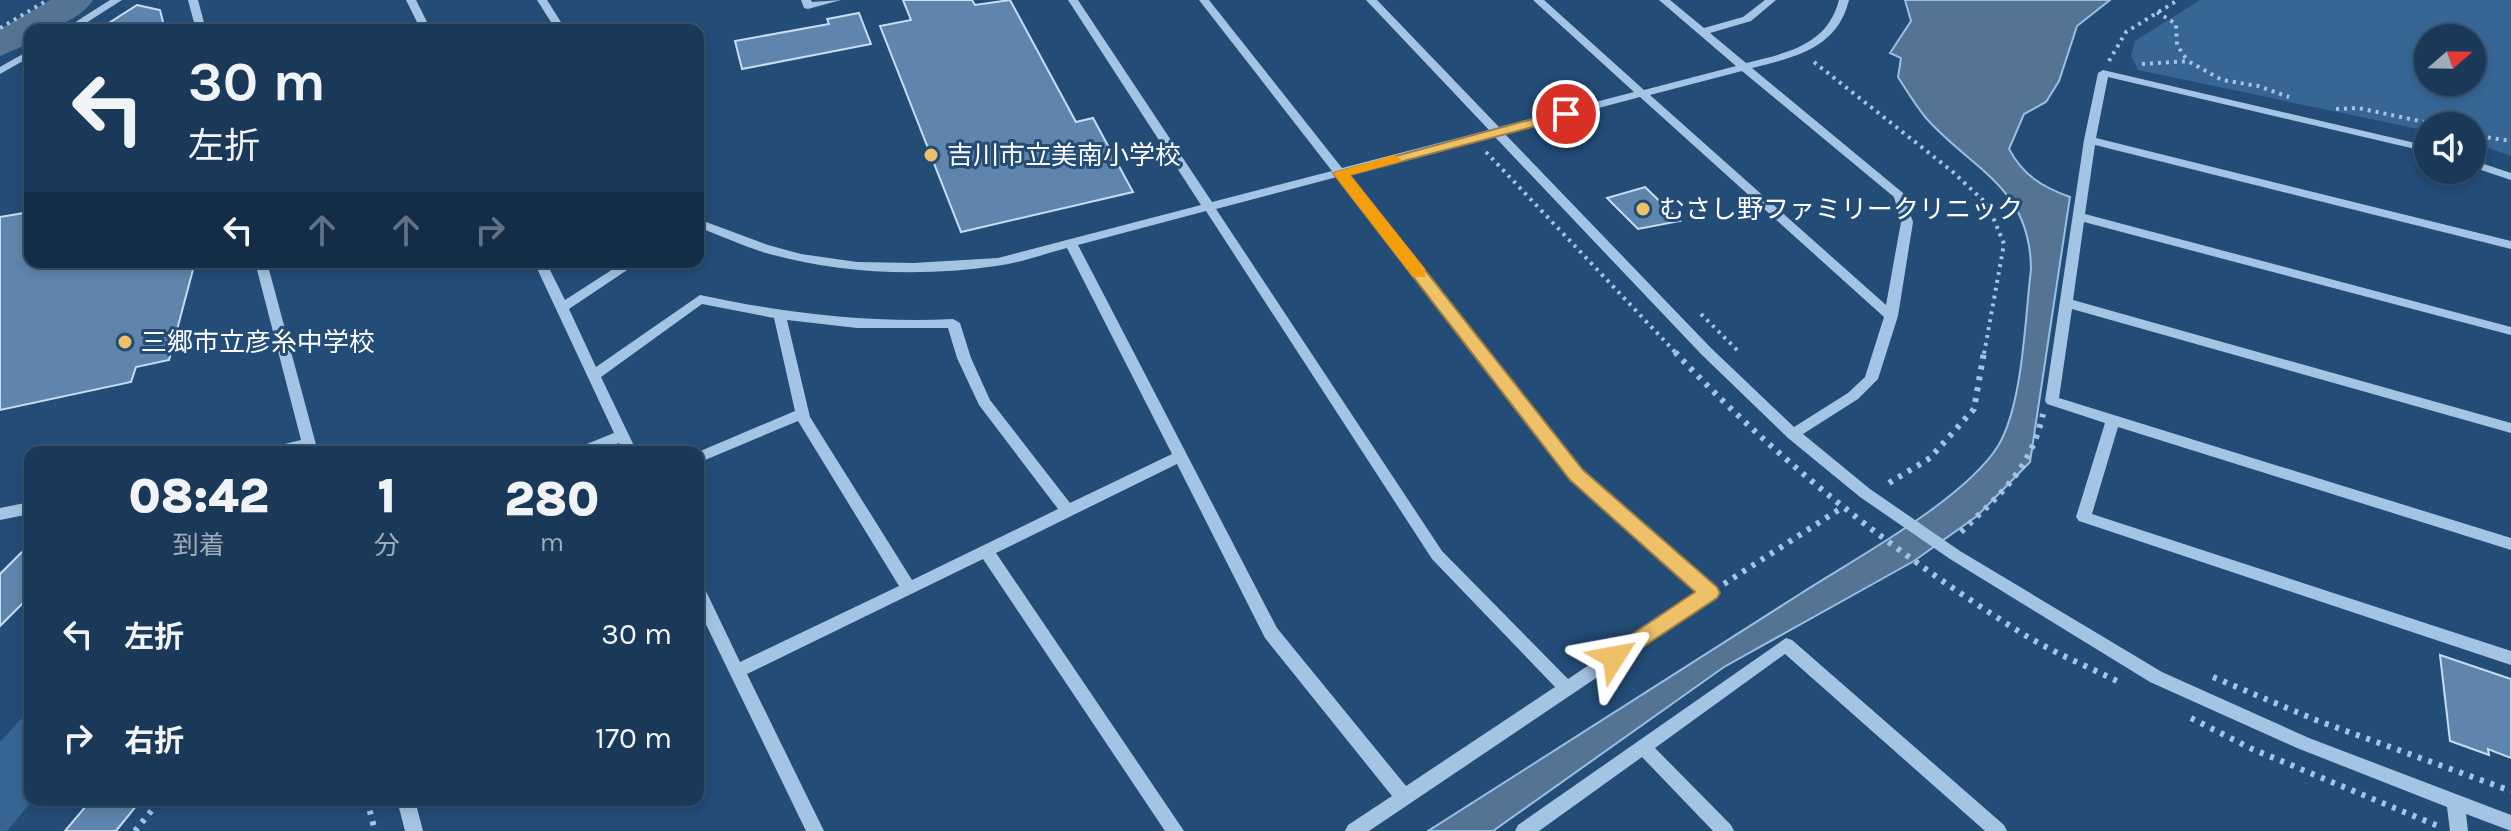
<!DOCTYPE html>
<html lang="ja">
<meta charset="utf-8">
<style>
body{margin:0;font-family:Karla,"Noto Sans JP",sans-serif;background:#23405f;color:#f1f3f6;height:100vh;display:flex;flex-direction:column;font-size:30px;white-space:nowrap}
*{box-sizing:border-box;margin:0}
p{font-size:26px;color:#9facba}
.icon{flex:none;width:44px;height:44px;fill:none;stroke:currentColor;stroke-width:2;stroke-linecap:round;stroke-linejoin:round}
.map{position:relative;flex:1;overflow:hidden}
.side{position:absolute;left:24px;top:446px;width:680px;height:360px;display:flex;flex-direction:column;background:#1a3959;border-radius:16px;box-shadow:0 4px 12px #0003,0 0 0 2px #38536f}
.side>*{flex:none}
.banner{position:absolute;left:24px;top:24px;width:680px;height:244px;border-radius:16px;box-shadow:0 4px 12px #0003,0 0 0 2px #38536f;background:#1a3959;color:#f1f3f6;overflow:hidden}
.needle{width:52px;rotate:70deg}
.tools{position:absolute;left:2414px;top:24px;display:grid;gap:16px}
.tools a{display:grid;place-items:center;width:72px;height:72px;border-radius:50%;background:#1a3959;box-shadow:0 4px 12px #0003,0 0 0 2px #38536f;font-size:40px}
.pin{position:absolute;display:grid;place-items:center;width:68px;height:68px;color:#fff;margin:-34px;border:4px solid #fff;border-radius:50%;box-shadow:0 2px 8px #0007}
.me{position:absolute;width:88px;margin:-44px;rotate:56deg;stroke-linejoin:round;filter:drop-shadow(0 0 6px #0008)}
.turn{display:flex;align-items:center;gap:28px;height:168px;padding:0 32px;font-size:36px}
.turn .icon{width:104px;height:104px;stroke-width:2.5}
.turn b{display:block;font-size:56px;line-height:68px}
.lanes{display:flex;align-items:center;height:76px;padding:0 32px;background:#0003;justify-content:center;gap:40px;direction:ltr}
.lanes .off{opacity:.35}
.eta{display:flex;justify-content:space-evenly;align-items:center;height:136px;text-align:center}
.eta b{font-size:48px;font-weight:800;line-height:56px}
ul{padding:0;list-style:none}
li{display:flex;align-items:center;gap:24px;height:104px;padding:0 32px}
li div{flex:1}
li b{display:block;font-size:30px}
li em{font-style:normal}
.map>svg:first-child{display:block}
.green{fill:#376695;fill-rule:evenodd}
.water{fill:#557494;stroke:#98bfe4;stroke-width:2}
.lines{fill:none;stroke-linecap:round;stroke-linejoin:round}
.river{fill:#557494;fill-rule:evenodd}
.building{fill:#6085ac;stroke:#c7ddf3;stroke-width:2}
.path-far1{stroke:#a4c4e3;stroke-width:4;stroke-dasharray:3 5;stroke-linecap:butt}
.path{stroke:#a4c4e3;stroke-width:6;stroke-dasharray:4 7;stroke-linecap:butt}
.minor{fill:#a4c4e3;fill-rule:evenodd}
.route{fill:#eec168;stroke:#9b7d44;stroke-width:2}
.slow{fill:#f59e0b}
.poi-dot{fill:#eec168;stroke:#234c77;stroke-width:3}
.labels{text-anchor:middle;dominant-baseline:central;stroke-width:6;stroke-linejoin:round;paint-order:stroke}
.poi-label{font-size:26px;fill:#fff;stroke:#234c77;text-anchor:start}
</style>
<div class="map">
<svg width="2511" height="831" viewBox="0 0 2511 831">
<rect width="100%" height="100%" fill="#234c77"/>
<g class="green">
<path d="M2200,0H2511V156L2472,142V126H2428V131L2138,70L2131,56L2135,41ZM2428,38H2472V82H2428Z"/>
<polygon points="30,709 30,800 33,800 7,831 0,831 0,742"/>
</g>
<path class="water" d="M1905,0H2110L2077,26L2059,81L2046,102L2024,114L2009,149C2023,175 2042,187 2070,197L2030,462L1977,516L1914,561L1724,667L1493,831H1428C1552,752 1676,673 1800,594C1856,558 1964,500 1998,446C2023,405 2025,318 2031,269C2030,186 1973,171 1926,118C1915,105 1907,91 1898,77L1901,58L1890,53L1911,21Z"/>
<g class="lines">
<path class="river" d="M50,0H93C79,20 53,30 30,30V43L0,56V29Z"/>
</g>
<g class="building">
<polygon points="903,0 972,0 975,5 1010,0 1076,122 1093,118 1133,192 961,232 880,26 911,20"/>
<polygon points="137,5 160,10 165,30 129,30 128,26 109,23"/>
<polygon points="859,13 871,44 742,69 735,41 829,24 827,19"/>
<polygon points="1645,187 1680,221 1638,229 1607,198"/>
<polygon points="30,212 30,262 195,262 169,360 136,367 131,382 0,410 0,217"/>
<polygon points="30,544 30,596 0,626 0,574"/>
<polygon points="2440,655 2511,679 2511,758 2488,749 2489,755 2450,741"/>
<polygon points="91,800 141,800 116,831 65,831"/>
</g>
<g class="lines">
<g class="path-far1">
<polyline points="2157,12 2176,24 2177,45 2187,60"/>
<polyline points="0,28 48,0"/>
<polyline points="2109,61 2126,32 2178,0"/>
<polyline points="1814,62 1953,172 1988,205 2004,244 1984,354"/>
<polyline points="2142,64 2188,61 2222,80 2258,86 2289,97"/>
<polyline points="2336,109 2358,108 2443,126"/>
<polyline points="2472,135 2511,141"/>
<polyline points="1486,152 1677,354"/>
<polyline points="1701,314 1740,353"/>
</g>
<g class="path">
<path d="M1675,352C1777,461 1897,555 2023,634C2054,653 2089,667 2121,683"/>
<polyline points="1889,483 1930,458 1974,409 1984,352"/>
<path d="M1961,532C2001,493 2030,471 2043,414"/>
<polyline points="1724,584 1843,507"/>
<polyline points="2213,677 2316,720 2511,791"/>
<polyline points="2191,718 2250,748 2438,826"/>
<polyline points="367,800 375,831"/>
<polyline points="135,831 160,800"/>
</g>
<g class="minor">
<polygon points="110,0 122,0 75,30 63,30"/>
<polygon points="188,0 198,0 206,30 196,30"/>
<polygon points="406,0 416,0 431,30 421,30"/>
<polygon points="537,0 547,0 566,30 556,30"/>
<polygon points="801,0 811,0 812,2 841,0 808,9 804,8"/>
<path d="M1068,0H1078L1212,202L1332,171L1199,0H1209L1342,168L1489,130L1366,0H1377L1499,127L1634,92L1533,0H1544L1644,90L1736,66L1659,0H1670L1704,28L1743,17L1765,0H1776L1751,21L1710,33L1746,63C1786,53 1827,46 1839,0H1849C1837,49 1795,57 1752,68L1903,193L1913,222L1898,316L1878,379L1858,399L1803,434L1870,489L1960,551L2162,672L2309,738L2511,815V831L2466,814L2468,831H2450L2447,807L2297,748L2150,682L1950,559L1860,497L1788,438L1701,354L1494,136L1347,174L1582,471L1715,588L1717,593L1715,598L1369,831H1345L1348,825L1392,796L1265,638L1177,464L996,553L1184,831H1165L983,559L747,674L824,831H806L698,608V586L704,587L740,662L899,586L798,421L698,463V452L795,411L774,318L702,304L601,377L637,452H623L619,443L596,452H575L577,448L614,433L534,262H546L565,300L624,262H639L569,309L596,367L700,295C784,313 867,323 953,319L960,323L971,358L990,400L1070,503L1172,454L1067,248C1044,254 1020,263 996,266C921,277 839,274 766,253C743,246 721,236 698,227V219L768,245L801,254L857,262L913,263L998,258L1201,205ZM1742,71L1894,197L1901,222L1886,305L1650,95ZM1640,97L1884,317L1865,377L1848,393L1794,427L1711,348L1504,133ZM1337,177L1572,479L1698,592L1568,679L1442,551L1216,209ZM1206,211L1432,559L1555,687L1406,786L1277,628L1078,245ZM787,320L857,328H948L957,358L979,405L1058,509L912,580L810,417Z"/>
<polygon points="30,50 30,57 0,74 0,67"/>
<polygon points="2103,70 2428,146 2428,152 2108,77 2096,138 2511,241 2511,249 2095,145 2085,214 2511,327 2511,335 2084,222 2073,300 2511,423 2511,433 2072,309 2059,398 2511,538 2511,550 2118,427 2092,514 2511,651 2511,665 2079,521 2076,517 2105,423 2047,404 2045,401 2084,140 2098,73"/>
<polygon points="2472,160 2511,173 2511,180 2472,167"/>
<polygon points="255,262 267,262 318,452 266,452 268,448 301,440"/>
<polygon points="30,502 30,514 0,520 0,508"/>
<polygon points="1786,638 1792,640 2004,825 2007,831 1985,831 1785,654 1655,748 1731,825 1734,831 1713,831 1642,757 1539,831 1515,831 1518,825"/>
<polygon points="397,800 415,800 423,831 405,831"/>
</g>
</g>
<polygon class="route" points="1566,110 1574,114 1571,117 1350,175 1583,470 1717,587 1720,593 1717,598 1614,666 1607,663 1604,657 1607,651 1695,592 1570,480 1333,173"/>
<polygon class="slow" points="1394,155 1401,159 1399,162 1350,175 1425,269 1425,277 1413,277 1333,173"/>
<g class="poi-dot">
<circle cx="931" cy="155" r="8"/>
<circle cx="1643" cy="209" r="8"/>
<circle cx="125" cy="342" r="8"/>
</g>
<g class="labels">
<g class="poi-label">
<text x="947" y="155">吉川市立美南小学校</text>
<text x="1659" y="209">むさし野ファミリークリニック</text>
<text x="141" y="342">三郷市立彦糸中学校</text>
</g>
</g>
</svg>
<div class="tools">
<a><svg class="needle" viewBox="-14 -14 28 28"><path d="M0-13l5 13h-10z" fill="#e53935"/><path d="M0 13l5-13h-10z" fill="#9facba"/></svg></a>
<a><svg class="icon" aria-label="sound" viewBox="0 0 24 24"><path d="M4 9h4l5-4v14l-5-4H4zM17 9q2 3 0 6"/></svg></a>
</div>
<div class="pin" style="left:1566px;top:114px;background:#d93025"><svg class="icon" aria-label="arrive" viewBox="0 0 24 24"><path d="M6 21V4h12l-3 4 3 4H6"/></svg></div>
<svg class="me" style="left:1614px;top:657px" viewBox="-20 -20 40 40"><path d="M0-17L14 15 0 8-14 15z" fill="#eec168" stroke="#fff" stroke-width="4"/></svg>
<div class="banner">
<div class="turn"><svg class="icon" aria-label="left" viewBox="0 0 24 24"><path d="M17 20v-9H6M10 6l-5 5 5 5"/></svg><div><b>30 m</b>左折</div></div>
<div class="lanes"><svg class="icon" aria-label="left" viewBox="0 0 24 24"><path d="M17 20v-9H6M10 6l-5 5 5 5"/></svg><svg class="icon off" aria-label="ahead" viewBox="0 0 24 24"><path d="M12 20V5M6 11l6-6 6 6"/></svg><svg class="icon off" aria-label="ahead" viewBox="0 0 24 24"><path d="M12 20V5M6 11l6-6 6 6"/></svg><svg class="icon off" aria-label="right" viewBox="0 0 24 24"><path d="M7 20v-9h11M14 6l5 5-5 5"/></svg></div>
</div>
<section class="side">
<div class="eta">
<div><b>08:42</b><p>到着</p></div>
<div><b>1</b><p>分</p></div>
<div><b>280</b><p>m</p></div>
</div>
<ul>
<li><svg class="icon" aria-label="left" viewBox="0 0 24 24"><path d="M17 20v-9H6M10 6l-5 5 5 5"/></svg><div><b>左折</b></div><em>30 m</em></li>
<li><svg class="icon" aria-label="right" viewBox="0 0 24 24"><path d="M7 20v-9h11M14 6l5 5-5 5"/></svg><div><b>右折</b></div><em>170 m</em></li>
</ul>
</section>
</div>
